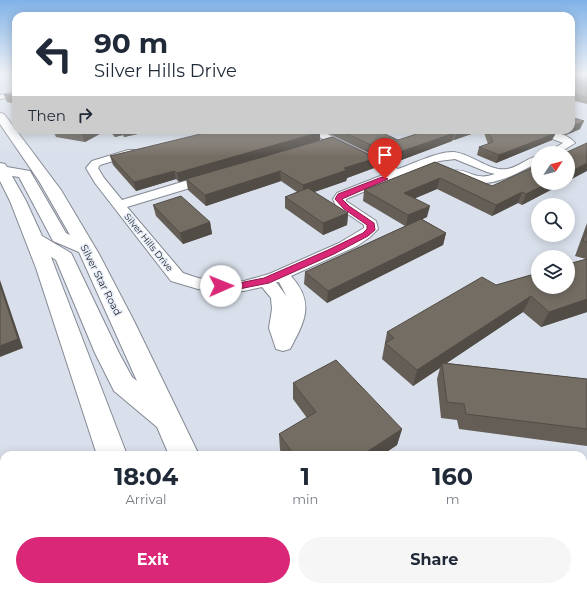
<!DOCTYPE html>
<style>
body{margin:0;font-family:Montserrat,sans-serif;background:#f6f6f7;color:#1f2937;height:100vh;display:flex;flex-direction:column;font-size:15px;white-space:nowrap}
*{box-sizing:border-box;margin:0}
p{font-size:13px;color:#747a83}
.icon{flex:none;width:22px;height:22px;fill:none;stroke:currentColor;stroke-width:2;stroke-linecap:round;stroke-linejoin:round}
.map{position:relative;flex:1;overflow:hidden}
.details{position:absolute;left:0px;top:451px;width:587px;height:140px;display:flex;flex-direction:column;background:#fff;border-radius:12px 12px 0 0;box-shadow:0 2px 10px #0003}
.details>*{flex:none}
.top-card{position:absolute;left:12px;top:12px;width:563px;height:122px;border-radius:12px;box-shadow:0 2px 10px #0003;background:#fff;color:#1f2937;overflow:hidden}
.needle{width:26px;rotate:54deg}
.fabs{position:absolute;left:531px;top:146px;display:grid;gap:8px}
.fabs a{display:grid;place-items:center;width:44px;height:44px;border-radius:50%;background:#fff;box-shadow:0 2px 10px #0003;font-size:20px}
.pin{position:absolute;display:grid;place-items:center;width:34px;height:34px;color:#fff;margin:-41px -17px;border-radius:50% 50% 50% 0;rotate:-45deg;box-shadow:0 0 4px #0007}
.pin .icon{rotate:45deg}
.me{position:absolute;width:44px;margin:-22px;rotate:89deg;stroke-linejoin:round;filter:drop-shadow(0 0 3px #0008)}
.turn{display:flex;align-items:center;gap:14px;height:84px;padding:0 16px;font-size:18px}
.turn .icon{width:52px;height:52px;stroke-width:2.5}
.turn b{display:block;font-size:28px;line-height:34px}
.then{display:flex;align-items:center;height:38px;padding:0 16px;background:#0003;gap:8px;font-size:15px}
.eta{display:flex;justify-content:space-evenly;align-items:center;height:68px;text-align:center}
.eta b{font-size:24px;font-weight:700;line-height:28px}
.action{display:flex;gap:8px;margin-top:auto;padding:8px 16px}
.action a{flex:1;height:46px;border-radius:24px;background:#db2777;color:#fff;font-size:16px;font-weight:700;line-height:46px;text-align:center}
.action a+a{background:#f6f6f7;color:#1f2937}
.map>svg:first-child{display:block}
.lines{fill:none;stroke-linecap:round;stroke-linejoin:round}
.minor-casing{stroke:#838993;stroke-width:2}
.major-casing{stroke:#838993;stroke-width:2}
.minor{fill:#fff;fill-rule:evenodd}
.major{fill:#fff;fill-rule:evenodd}
.wall{fill:#645e56}
.shaded-wall{fill:#514c46}
.building{fill:#746d64;stroke:#514c46}
.route{fill:#db2777;stroke:#8e194d}
.labels{text-anchor:middle;dominant-baseline:central;stroke-width:3;stroke-linejoin:round;paint-order:stroke}
.far-street-label{font-size:9px;fill:#1f2225;stroke:#e6edf8}
.street-label{font-size:10px;fill:#1f2225;stroke:#e6edf8}
</style>
<div class="map">
<svg width="587" height="591" viewBox="0 0 587 591">
<rect width="100%" height="100%" fill="#d9e0eb"/>
<g class="lines">
<defs>
<g id="minor">
<polygon points="16,92 16,96 0,99 0,95"/>
<path d="M306,130H319L398,169C413,164 438,151 454,152C471,154 491,172 507,169C517,168 527,158 538,156V163C514,174 491,190 465,180C460,179 454,177 451,173L453,171C467,167 474,182 495,174L487,172L455,159L439,161L346,199V201L376,221L378,229L370,237L357,246L291,276C315,303 305,321 290,349L283,351L276,349L269,328L272,309L271,298L262,287L244,291L219,292L198,289L171,281L95,183L86,168L92,161L128,150H136L137,152L136,154L100,165L98,168L104,178L122,200L205,175H213L215,178L213,181L127,207L183,273L198,278L219,282L244,281L269,274L339,243L364,228V225L336,206L333,199L337,193L388,173ZM276,282H279L287,297Z"/>
<path d="M533,130C546,130 566,132 575,143L559,153H546L563,143L535,132Z"/>
</g>
<g id="major">
<path d="M0,113L4,114L61,190L99,254L134,321L199,455H169L157,427L114,391L95,353L56,260L51,257L127,455H97L36,268L10,201L0,181V163L5,164L7,167L30,171L66,233L70,235L39,181L0,124ZM12,176L19,177L53,241L79,252L137,381L132,377L119,353L73,257L71,253L42,236L26,201Z"/>
<polygon points="139,587 176,587 178,591 140,591"/>
<polygon points="199,587 265,587 267,591 199,591"/>
</g>
</defs>
<use href="#minor" class="minor-casing"/>
<use href="#major" class="major-casing"/>
<use href="#minor" class="minor"/>
<use href="#major" class="major"/>
</g>
<g class="wall">
<polygon points="7,74 16,74 16,83"/>
<polygon points="571,74 587,74 587,88 572,84 573,85 587,88 587,104 571,100"/>
<polygon points="16,93 16,104 7,102 4,95"/>
<polygon points="580,129 566,135 551,130 571,130"/>
<polygon points="53,130 107,130 85,142 56,137"/>
<polygon points="108,130 156,130 124,137 123,135 115,137"/>
<polygon points="322,130 376,130 398,140 428,130 549,130 552,140 496,163 477,155 479,147 488,144 483,130 454,140 453,140 452,141 396,162 389,163"/>
<polygon points="332,137 374,168 347,178 346,181 314,192 348,213 347,225 323,235 285,208 285,197 297,192 281,181 206,206 188,190 186,179"/>
<polygon points="320,140 179,182 176,179 136,191 113,165 110,156"/>
<polygon points="435,162 492,186 538,183 564,183 522,205 518,203 492,216 437,189 415,198 427,217 422,219 446,233 443,245 327,303 304,284 305,272 405,226 363,201 364,190"/>
<polygon points="153,205 210,222 212,234 183,244 156,216"/>
<polygon points="587,223 587,312 541,327 523,312 447,363 587,379 587,446 459,429 457,420 441,418 437,379 440,368 413,386 382,359 387,332 496,285 586,259 575,256"/>
<polygon points="293,383 402,429 397,445 382,455 283,455 280,450 279,434 307,418 293,399"/>
<polygon points="368,587 481,587 484,591 371,591"/>
</g>
<g class="shaded-wall">
<polygon points="584,121 580,129 566,135 568,130 571,130 571,126"/>
<polygon points="90,130 107,130 85,142 82,134"/>
<polygon points="113,130 121,130 123,135 115,137"/>
<polygon points="123,130 156,130 124,137"/>
<polygon points="463,130 483,130 454,140 456,133"/>
<polygon points="320,132 320,140 179,182 177,173"/>
<polygon points="454,133 452,141 396,162 389,163 390,154"/>
<polygon points="556,133 552,140 496,163 499,155"/>
<polygon points="376,158 374,168 347,178 346,181 303,196 303,185 344,168"/>
<polygon points="587,163 587,171 568,181 568,173"/>
<polygon points="174,171 176,179 136,191 134,182"/>
<polygon points="280,171 281,181 206,206 205,195"/>
<polygon points="440,178 437,189 402,204 404,193"/>
<polygon points="548,183 564,183 522,205 526,194"/>
<polygon points="522,192 518,203 492,216 496,205"/>
<polygon points="430,206 427,217 406,227 408,215"/>
<polygon points="348,213 347,225 323,235 323,223"/>
<polygon points="210,222 212,234 183,244 180,233"/>
<polygon points="446,233 443,245 327,303 328,291"/>
<polygon points="0,280 23,348 0,357"/>
<polygon points="531,296 523,312 442,366 442,363 440,368 413,386 417,370"/>
<polygon points="587,299 587,312 541,327 549,312"/>
<polygon points="402,429 397,445 382,455 362,455"/>
</g>
<g class="building">
<polygon points="11,74 16,74 16,79"/>
<polygon points="571,74 587,74 587,82 573,78 572,80 573,85 587,88 587,98 571,93"/>
<polygon points="16,93 16,98 4,95"/>
<polygon points="571,117 584,121 571,126"/>
<polygon points="57,130 90,130 82,134"/>
<polygon points="217,130 317,130 320,132 177,173 174,171 134,182 110,156"/>
<polygon points="339,130 376,130 398,140 429,130 463,130 456,133 454,132 454,133 397,153 390,154"/>
<polygon points="488,130 549,130 556,133 499,155 479,147 493,142"/>
<polygon points="332,137 376,158 344,168 347,170 303,185 280,171 205,195 186,179"/>
<polygon points="587,143 587,163 568,173 568,153 565,153"/>
<polygon points="435,162 492,186 538,165 538,183 548,183 526,194 522,192 496,205 440,178 404,193 430,206 408,215 364,190"/>
<polygon points="308,188 348,213 323,223 285,197"/>
<polygon points="181,196 210,222 180,233 153,205"/>
<polygon points="421,219 446,233 328,291 305,272"/>
<polygon points="587,229 587,242 583,241"/>
<polygon points="587,259 587,299 549,312 531,296 417,370 385,343 394,338 387,332 482,277 496,285 538,273 538,287 568,287 568,264"/>
<polygon points="0,285 18,339 0,346"/>
<polygon points="336,360 402,429 362,455 294,455 279,434 316,412 293,383"/>
<polygon points="442,363 587,379 587,429 466,414 464,404 447,402"/>
<polygon points="381,587 481,587 484,591 384,591"/>
</g>
<linearGradient id="sky" x2="0" y2="1"><stop stop-color="#80b2e7"/><stop offset="0.47" stop-color="#eef1f6"/><stop offset="1" stop-color="#eef1f6" stop-opacity="0"/></linearGradient>
<rect width="587" height="157" fill="url(#sky)"/>
<polygon class="route" points="382,177 388,179 342,199 349,206 374,223 375,230 368,236 334,254 269,283 234,290 218,288 217,286 221,283 234,284 264,278 328,250 363,233 367,229 367,225 344,209 335,199 338,194"/>
<g class="labels">
<g class="far-street-label">
<text transform="translate(149 242) rotate(51)">Silver Hills Drive</text>
</g>
<g class="street-label">
<text transform="translate(101 280) rotate(63)">Silver Star Road</text>
</g>
</g>
</svg>
<div class="fabs">
<a><svg class="needle" viewBox="-14 -14 28 28"><path d="M0-13l5 13h-10z" fill="#e53935"/><path d="M0 13l5-13h-10z" fill="#747a83"/></svg></a>
<a><svg class="icon" aria-label="search" viewBox="0 0 24 24"><circle cx="10" cy="10" r="6"/><path d="M15 15l6 6"/></svg></a>
<a><svg class="icon" aria-label="layers" viewBox="0 0 24 24"><path d="M12 4l9 5-9 5-9-5zM3 14l9 5 9-5"/></svg></a>
</div>
<div class="pin" style="left:385px;top:179px;background:#d93025"><svg class="icon" aria-label="arrive" viewBox="0 0 24 24"><path d="M6 21V4h12l-3 4 3 4H6"/></svg></div>
<svg class="me" style="left:221px;top:286px" viewBox="-20 -20 40 40"><circle r="19" fill="#fff"/><path d="M0-13L10 11 0 6-10 11z" fill="#db2777"/></svg>
<div class="top-card">
<div class="turn"><svg class="icon" aria-label="left" viewBox="0 0 24 24"><path d="M17 20v-9H6M10 6l-5 5 5 5"/></svg><div><b>90 m</b>Silver Hills Drive</div></div>
<div class="then">Then<svg class="icon" aria-label="right" viewBox="0 0 24 24"><path d="M7 20v-9h11M14 6l5 5-5 5"/></svg></div>
</div>
<section class="details">
<div class="eta">
<div><b>18:04</b><p>Arrival</p></div>
<div><b>1</b><p>min</p></div>
<div><b>160</b><p>m</p></div>
</div>
<div class="action"><a>Exit</a><a>Share</a></div>
</section>
</div>
